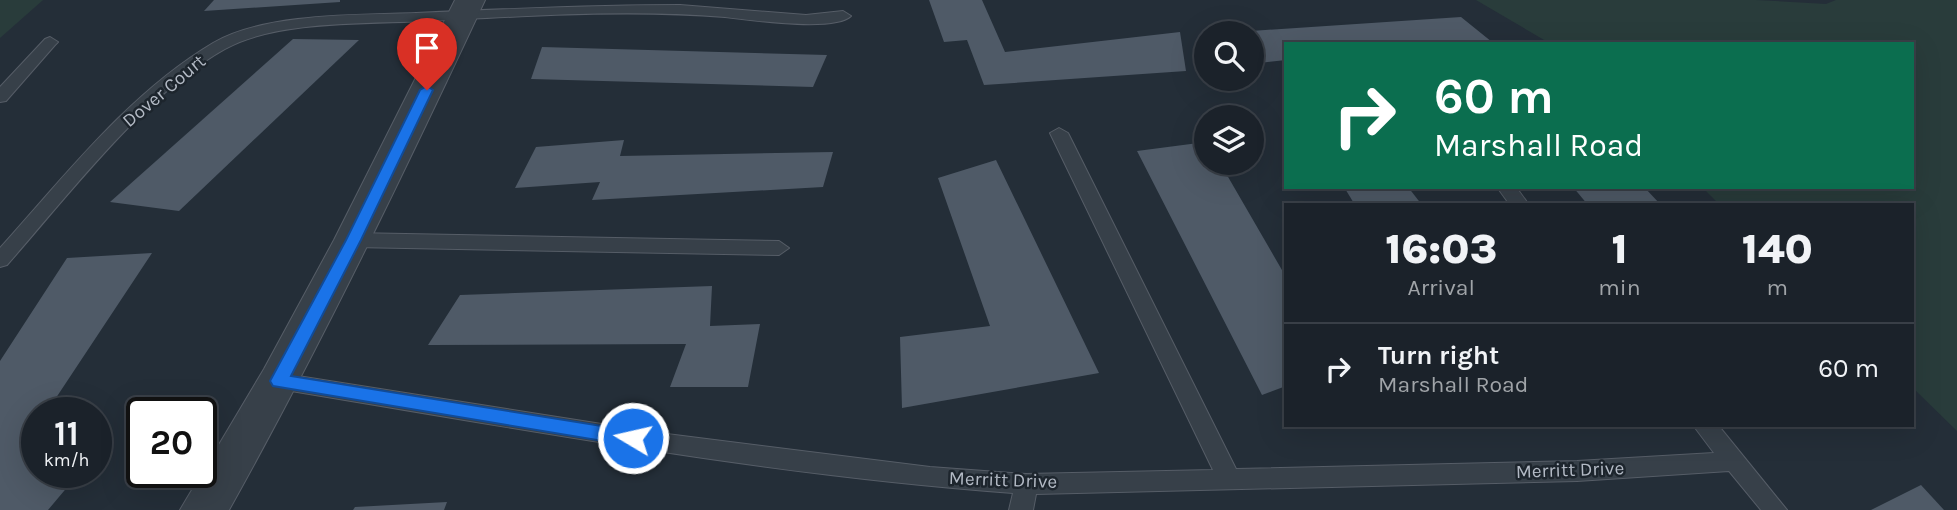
<!DOCTYPE html>
<style>
body{margin:0;font-family:Karla,sans-serif;background:#282f36;color:#f1f3f6;height:100vh;display:flex;flex-direction:column;font-size:26px;white-space:nowrap}
*{box-sizing:border-box;margin:0}
p{font-size:23px;color:#a0a4a8}
.icon{flex:none;width:38px;height:38px;fill:none;stroke:currentColor;stroke-width:2;stroke-linecap:round;stroke-linejoin:round}
.map{position:relative;flex:1;overflow:hidden}
.sheet{position:absolute;left:1284px;top:203px;width:630px;height:224px;display:flex;flex-direction:column;background:#1b222a;border-radius:0px;box-shadow:0 7px 28px #0002,0 0 0 2px #393f47}
.sheet>*{flex:none}
.top-card{position:absolute;left:1284px;top:42px;width:630px;height:147px;border-radius:0px;box-shadow:0 7px 28px #0002,0 0 0 2px #393f47;background:#0b6e4f;color:#fff;overflow:hidden}
.tools{position:absolute;left:1194px;top:21px;display:grid;gap:14px}
.tools a{display:grid;place-items:center;width:70px;height:70px;border-radius:50%;background:#1b222a;box-shadow:0 7px 28px #0002,0 0 0 2px #393f47;font-size:35px}
.speed{position:absolute;left:21px;top:397px;display:flex;gap:14px;font-size:35px;font-weight:700;text-align:center}
.speed>*{display:grid;place-content:center;width:91px;height:91px;border-radius:50%;background:#1b222a;box-shadow:0 7px 28px #0002,0 0 0 2px #393f47;line-height:1}
.speed small{font-size:18px;font-weight:400}
.speed .limit{border:4px solid #111;border-radius:10px;background:#fff;color:#111}
.pin{position:absolute;display:grid;place-items:center;width:60px;height:60px;color:#fff;margin:-72px -30px;border-radius:50% 50% 50% 0;rotate:-45deg;box-shadow:0 0 7px #0007}
.pin .icon{rotate:45deg}
.me{position:absolute;width:77px;margin:-38px;rotate:279deg;stroke-linejoin:round;filter:drop-shadow(0 0 5px #0008)}
.turn{display:flex;align-items:center;gap:24px;height:147px;padding:0 35px;font-size:32px}
.turn .icon{width:91px;height:91px;stroke-width:2.5}
.turn b{display:block;font-size:49px;line-height:60px}
.eta{display:flex;justify-content:space-evenly;align-items:center;height:119px;text-align:center}
.eta b{font-size:42px;font-weight:800;line-height:49px}
ul{padding:0;list-style:none}
li{display:flex;align-items:center;gap:21px;height:91px;padding:0 35px;border-top:2px solid #393f47}
li div{flex:1}
li b{display:block;font-size:26px}
li em{font-style:normal}
.map>svg:first-child{display:block}
.green{fill:#293c3b}
.building{fill:#4f5a67}
.lines{fill:none;stroke-linecap:round;stroke-linejoin:round}
.service-casing{stroke:#565d67;stroke-width:2}
.tertiary-casing{stroke:#565d67;stroke-width:2}
.service{fill:#374049;fill-rule:evenodd}
.tertiary{fill:#374049;fill-rule:evenodd}
.route{fill:#1a73e8;stroke:#114b97;stroke-width:2}
.labels{text-anchor:middle;dominant-baseline:central;stroke-width:5;stroke-linejoin:round;paint-order:stroke}
.street-label{font-size:19px;fill:#b3bac5;stroke:#1d252d}
</style>
<div class="map">
<svg width="1957" height="510" viewBox="0 0 1957 510">
<rect width="100%" height="100%" fill="#242e38"/>
<g class="green">
<polygon points="0,0 43,0 0,38"/>
<polygon points="1476,0 1756,0 1826,4 1836,0 1957,0 1957,431 1913,388 1913,205 1720,205 1702,187 1913,187 1913,44 1551,44"/>
</g>
<g class="building">
<polygon points="214,0 340,0 340,2 204,11"/>
<polygon points="929,0 982,0 1005,52 1180,32 1186,71 984,85 967,40 944,42"/>
<polygon points="1461,17 1492,42 1286,44 1286,60 1251,64 1251,31"/>
<polygon points="293,39 359,40 179,211 110,202"/>
<polygon points="542,47 827,55 813,87 531,79"/>
<polygon points="624,140 620,156 833,152 823,187 592,200 600,182 515,188 536,147"/>
<polygon points="1206,142 1206,163 1220,163 1286,277 1286,386 1262,395 1137,151"/>
<polygon points="996,160 1099,373 902,408 900,337 990,326 938,178"/>
<polygon points="1344,187 1408,187 1422,205 1355,205"/>
<polygon points="1573,187 1644,187 1661,205 1588,205"/>
<polygon points="152,253 46,413 37,413 37,427 27,442 37,443 37,472 80,472 48,510 0,510 0,361 67,258"/>
<polygon points="712,286 710,326 760,324 748,387 670,387 686,344 428,345 460,295"/>
<polygon points="1921,485 1944,510 1871,510"/>
<polygon points="447,502 444,510 353,510 355,507"/>
</g>
<g class="lines">
<defs>
<g id="service">
<path d="M680,5L806,15L843,11L851,16C835,32 750,20 725,17C627,9 527,16 429,21C370,24 276,20 225,49C146,93 67,197 7,265L0,267V248C65,176 129,93 213,43C264,13 358,15 416,13C504,9 592,5 680,5Z"/>
<polygon points="50,37 58,42 55,45 6,101 0,102 0,87 45,39"/>
<path d="M1059,128L1068,133L1236,469L1577,461L1714,453L1693,425H1718L1787,510H1761L1729,471L1577,481L1036,494L1033,510H1009L1013,493C766,475 522,429 279,389L271,387L268,381L271,375L279,373L659,433L930,467L1026,474L1213,470L1050,133Z"/>
<polygon points="1497,187 1516,187 1529,205 1510,205"/>
<polygon points="353,233 779,241 789,248 779,255 353,247 344,240"/>
</g>
<path id="tertiary" d="M455,0H485C404,173 322,343 229,510H180L264,369L334,240Z"/>
</defs>
<use href="#service" class="service-casing"/>
<use href="#tertiary" class="tertiary-casing"/>
<use href="#service" class="service"/>
<use href="#tertiary" class="tertiary"/>
</g>
<polygon class="route" points="427,86 433,90 361,240 291,376 633,431 640,433 642,438 640,444 633,446 273,386 270,381 346,240 420,90"/>
<g class="labels">
<g class="street-label">
<text transform="translate(164 91) rotate(-40)">Dover Court</text>
<text transform="translate(1570 470) rotate(-2)">Merritt Drive</text>
<text transform="translate(1003 480) rotate(2)">Merritt Drive</text>
</g>
</g>
</svg>
<div class="tools">
<a><svg class="icon" aria-label="search" viewBox="0 0 24 24"><circle cx="10" cy="10" r="6"/><path d="M15 15l6 6"/></svg></a>
<a><svg class="icon" aria-label="layers" viewBox="0 0 24 24"><path d="M12 4l9 5-9 5-9-5zM3 14l9 5 9-5"/></svg></a>
</div>
<div class="speed"><div>11<small>km/h</small></div><div class="limit">20</div></div>
<div class="pin" style="left:427px;top:90px;background:#d93025"><svg class="icon" aria-label="arrive" viewBox="0 0 24 24"><path d="M6 21V4h12l-3 4 3 4H6"/></svg></div>
<svg class="me" style="left:633px;top:438px" viewBox="-20 -20 40 40"><circle r="17" fill="#1a73e8" stroke="#fff" stroke-width="3"/><path d="M0-11L8 9 0 5-8 9z" fill="#fff"/></svg>
<div class="top-card">
<div class="turn"><svg class="icon" aria-label="right" viewBox="0 0 24 24"><path d="M7 20v-9h11M14 6l5 5-5 5"/></svg><div><b>60 m</b>Marshall Road</div></div>
</div>
<section class="sheet">
<div class="eta">
<div><b>16:03</b><p>Arrival</p></div>
<div><b>1</b><p>min</p></div>
<div><b>140</b><p>m</p></div>
</div>
<ul>
<li><svg class="icon" aria-label="right" viewBox="0 0 24 24"><path d="M7 20v-9h11M14 6l5 5-5 5"/></svg><div><b>Turn right</b><p>Marshall Road</p></div><em>60 m</em></li>
</ul>
</section>
</div>
